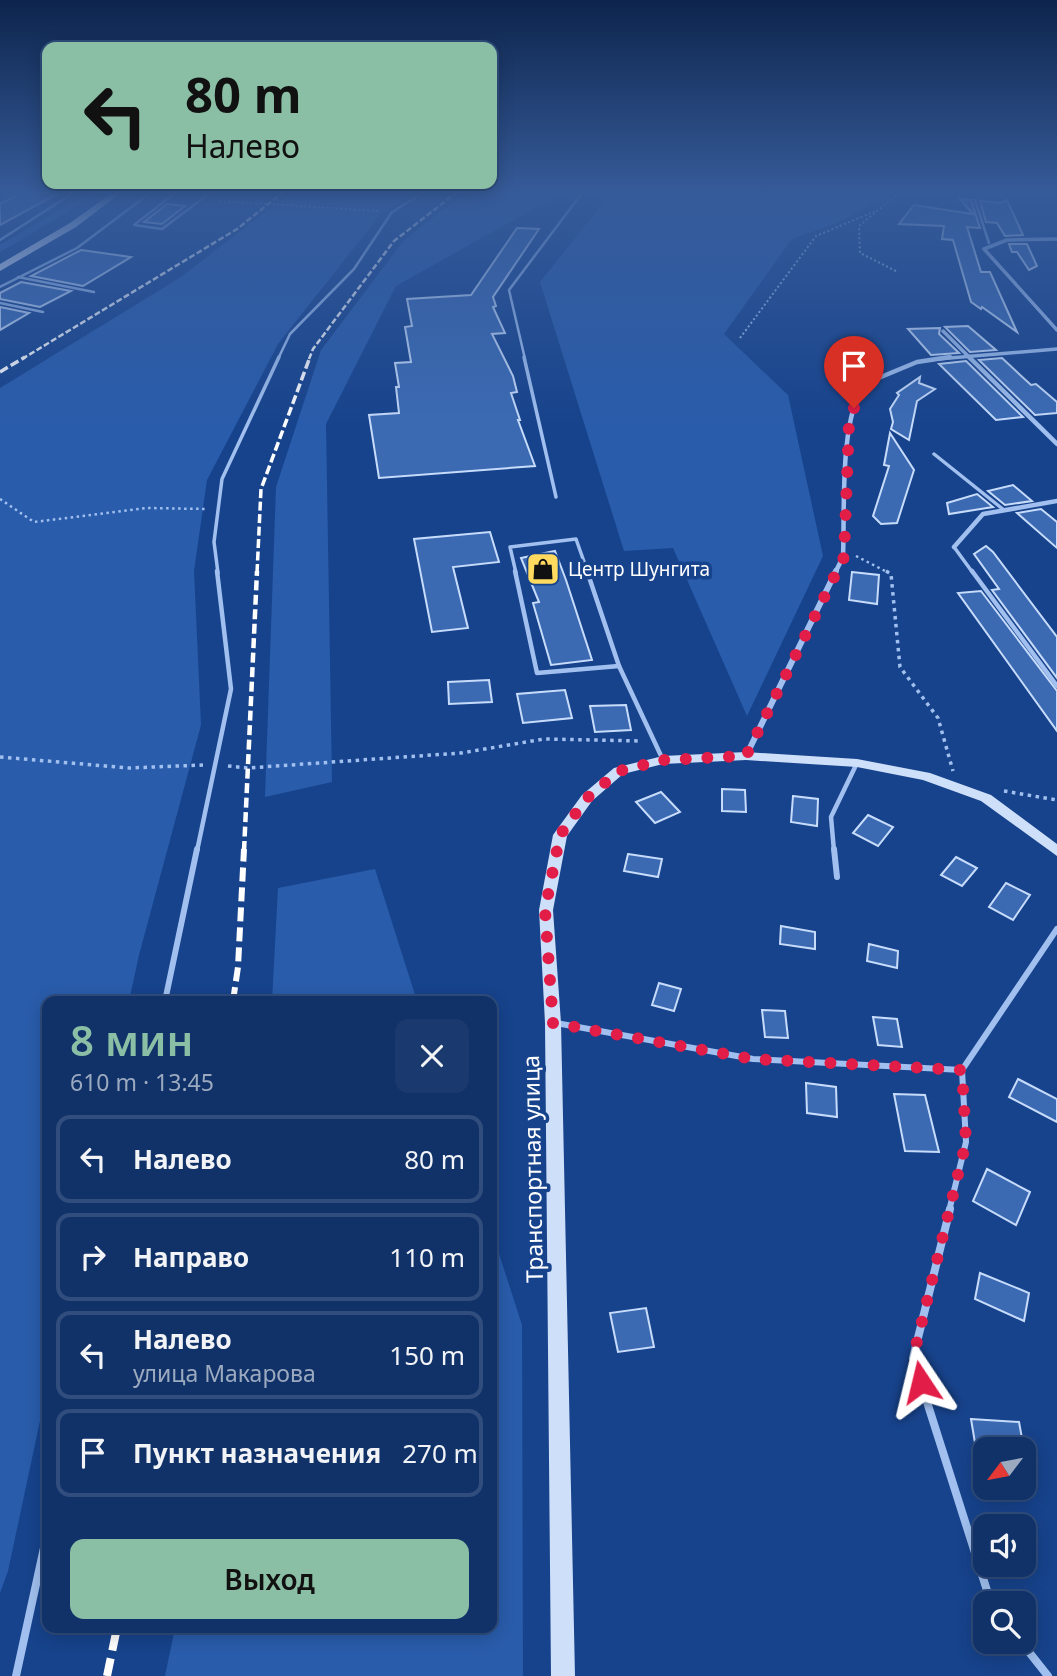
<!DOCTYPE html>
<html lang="ru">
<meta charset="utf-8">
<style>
body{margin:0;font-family:"Noto Sans",sans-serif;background:#1a3a6f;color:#f1f3f6;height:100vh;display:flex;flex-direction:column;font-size:26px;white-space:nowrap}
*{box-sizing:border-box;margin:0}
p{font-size:23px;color:#9caac0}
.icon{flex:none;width:38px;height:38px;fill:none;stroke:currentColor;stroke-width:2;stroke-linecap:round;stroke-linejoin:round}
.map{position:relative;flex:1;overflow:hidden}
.drawer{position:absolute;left:42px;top:996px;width:455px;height:637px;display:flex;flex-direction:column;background:#113269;border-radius:14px;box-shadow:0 4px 18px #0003,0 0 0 2px #304d7d}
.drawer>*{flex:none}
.top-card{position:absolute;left:42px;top:42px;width:455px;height:147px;border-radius:14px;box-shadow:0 4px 18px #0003,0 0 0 2px #304d7d;background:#8abfa5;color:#111;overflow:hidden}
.needle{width:46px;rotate:238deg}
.fabs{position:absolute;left:973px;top:1437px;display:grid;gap:14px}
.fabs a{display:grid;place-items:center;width:63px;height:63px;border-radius:14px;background:#113269;box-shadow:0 4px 18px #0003,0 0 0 2px #304d7d;font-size:35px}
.pin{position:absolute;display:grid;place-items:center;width:60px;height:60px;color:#fff;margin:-72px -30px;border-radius:50% 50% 50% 0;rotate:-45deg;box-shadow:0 0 7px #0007}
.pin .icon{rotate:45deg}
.me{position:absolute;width:77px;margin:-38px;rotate:350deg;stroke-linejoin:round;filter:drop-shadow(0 0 5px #0008)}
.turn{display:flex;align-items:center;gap:24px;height:147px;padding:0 28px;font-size:32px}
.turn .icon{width:91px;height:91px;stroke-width:2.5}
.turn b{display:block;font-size:49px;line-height:60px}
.round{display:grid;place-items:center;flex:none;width:74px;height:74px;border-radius:14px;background:#1a3a6f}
.head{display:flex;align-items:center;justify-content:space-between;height:119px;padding:0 28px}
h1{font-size:42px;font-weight:600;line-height:52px;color:#8abfa5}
.action{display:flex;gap:14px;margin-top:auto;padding:14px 28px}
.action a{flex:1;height:80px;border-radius:14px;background:#8abfa5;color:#111;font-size:28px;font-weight:600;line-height:80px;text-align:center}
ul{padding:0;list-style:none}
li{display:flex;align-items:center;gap:21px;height:88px;margin:0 14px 10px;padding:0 14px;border:4px solid #304d7d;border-radius:14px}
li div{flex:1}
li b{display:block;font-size:26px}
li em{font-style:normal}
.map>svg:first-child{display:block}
.green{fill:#295cab}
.building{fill:#3b6ab3;stroke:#c7dcfb;stroke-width:2}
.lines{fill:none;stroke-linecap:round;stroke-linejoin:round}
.path-far2{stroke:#a1c0ef;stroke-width:2;stroke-dasharray:2 2.5;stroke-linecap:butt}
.path-far1{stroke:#a1c0ef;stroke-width:2.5;stroke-dasharray:2.5 3.5;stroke-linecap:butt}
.path{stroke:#a1c0ef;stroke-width:3.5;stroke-dasharray:3.5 4.5;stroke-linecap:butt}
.service-far4{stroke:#a1c0ef;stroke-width:2.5}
.service-far3{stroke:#a1c0ef;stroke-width:3.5}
.service-far2{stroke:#a1c0ef;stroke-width:4.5}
.service-far1{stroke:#a1c0ef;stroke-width:6}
.service{stroke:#a1c0ef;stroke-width:8}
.minor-far2{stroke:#a1c0ef;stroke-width:3.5}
.minor-far1{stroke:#a1c0ef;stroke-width:4.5}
.minor{stroke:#a1c0ef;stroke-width:6}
.secondary{fill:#cedffa;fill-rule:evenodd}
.primary{fill:#e9f0ff;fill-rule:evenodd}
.rail-far4{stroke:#fff;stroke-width:2.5;stroke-dasharray:6 2.5;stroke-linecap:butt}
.rail-far3{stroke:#fff;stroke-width:3.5;stroke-dasharray:9 3.5;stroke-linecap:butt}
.rail-far2{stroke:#fff;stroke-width:4.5;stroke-dasharray:10 4.5;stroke-linecap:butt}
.rail-far1{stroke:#fff;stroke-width:6;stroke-dasharray:14 6;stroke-linecap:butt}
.rail{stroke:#fff;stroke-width:8;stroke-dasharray:18 8;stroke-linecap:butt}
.route{stroke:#e11d48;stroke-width:12;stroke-dasharray:0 21.6}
.labels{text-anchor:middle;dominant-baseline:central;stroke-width:7;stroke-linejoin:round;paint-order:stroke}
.far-poi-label{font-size:19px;fill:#fff;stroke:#17438c;text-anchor:start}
.street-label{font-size:23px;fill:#fff;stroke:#17438c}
</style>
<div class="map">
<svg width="1057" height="1676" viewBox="0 0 1057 1676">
<rect width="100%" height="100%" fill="#17438c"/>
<g class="green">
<polygon points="88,193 100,193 0,252 0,245"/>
<polygon points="290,193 413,193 380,215 278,344 207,480 194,571 201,725 139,955 129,1001 47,1001 47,1388 8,1571 0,1593 0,388 181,277"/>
<polygon points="465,193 560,194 396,286 326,424 332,782 265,797 276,487 321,350 404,240"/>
<polygon points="661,193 892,193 839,222 792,239 724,334 788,395 823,556 747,716 673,548 624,551 540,282 607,198"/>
<polygon points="375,869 417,1001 272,1001 278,888"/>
<polygon points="492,1232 522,1325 523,1676 165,1676 175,1628 492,1628"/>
</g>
<g class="building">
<polygon points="21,193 59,193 0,225 0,204"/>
<polygon points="960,199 971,200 980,228 967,227 981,272 990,272 1017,332 982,307 981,309 971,302 953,240 942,239 944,226 899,224 914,205 973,214"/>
<polygon points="1007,200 1023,235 1005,236 997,223 986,222 980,201 1000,203"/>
<polygon points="167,204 185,206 162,224 144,222"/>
<polygon points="517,228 539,229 493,297 496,306 493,307 505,333 492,334 513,376 517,392 511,393 520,420 518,420 535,466 379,478 369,415 399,413 396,387 399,387 395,363 411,362 405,327 412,326 407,299 471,295"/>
<polygon points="1009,244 1027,244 1037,266 1029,270 1017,252 1012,252"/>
<polygon points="81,250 131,257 83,286 31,276"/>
<polygon points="21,282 71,291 40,307 0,299 0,293"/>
<polygon points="0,307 29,313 0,330"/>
<polygon points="968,326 996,350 970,352 945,327"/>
<polygon points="940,328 939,334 959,353 931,355 908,329"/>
<polygon points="1002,358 1031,385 1036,384 1057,402 1057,413 1035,415 979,360"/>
<polygon points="966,361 1023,417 996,420 939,364"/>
<polygon points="920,377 919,383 935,389 917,401 909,440 891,429 893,422 890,409 899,395 897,393"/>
<polygon points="890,433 914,470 897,523 881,524 873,516 889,466 884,465"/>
<polygon points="1013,485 1032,501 1005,505 988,491"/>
<polygon points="977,494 993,507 949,514 947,503"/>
<polygon points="1041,509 1057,522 1057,548 1017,513"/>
<polygon points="490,532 499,562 453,567 468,628 432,632 414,539"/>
<polygon points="986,546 993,552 1057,637 1057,678 992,590 999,589 974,554"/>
<polygon points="555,551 566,580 592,660 551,665 533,603 539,602 521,558"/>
<polygon points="852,572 879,575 877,604 849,600"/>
<polygon points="981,591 1057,691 1057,731 958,593"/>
<polygon points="489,680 492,702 449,704 448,682"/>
<polygon points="565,690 572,718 523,723 517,694"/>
<polygon points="626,705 631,730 595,732 590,706"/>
<polygon points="722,789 745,790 746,812 722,811"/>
<polygon points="661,792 680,812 655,823 636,802"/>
<polygon points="793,796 818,799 817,826 791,822"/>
<polygon points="868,815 893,827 878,846 853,833"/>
<polygon points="628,854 662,859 658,877 624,871"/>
<polygon points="956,857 977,868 962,886 941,875"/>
<polygon points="1006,883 1030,895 1013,920 989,907"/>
<polygon points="781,926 815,932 815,949 780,944"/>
<polygon points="869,944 898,951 897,968 867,961"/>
<polygon points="659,983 681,989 674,1011 652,1005"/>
<polygon points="762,1010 785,1011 788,1038 765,1037"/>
<polygon points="873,1017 897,1019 902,1047 878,1045"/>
<polygon points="1018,1079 1057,1099 1057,1122 1009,1097"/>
<polygon points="806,1083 836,1087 837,1117 807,1113"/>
<polygon points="894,1094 925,1095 939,1152 905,1151"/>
<polygon points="987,1169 1030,1192 1016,1225 973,1201"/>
<polygon points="980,1273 1029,1293 1024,1321 975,1299"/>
<polygon points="646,1308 654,1347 618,1352 610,1313"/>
<polygon points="971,1419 1019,1422 1024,1449 976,1449"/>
</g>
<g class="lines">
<g class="path-far2">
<polyline points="219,201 379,211"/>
<polyline points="896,271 860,253 859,226 899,193"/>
<polyline points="740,338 816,236 878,210"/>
</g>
<g class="path-far1">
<polyline points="0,499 34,522 147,508 206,509"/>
<polyline points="856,556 889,573"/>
</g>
<g class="path">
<polyline points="886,571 891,574 900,667 938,718 953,771"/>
<polyline points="0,757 129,768 203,765"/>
<polyline points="228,766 248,768 461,753 544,739 642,741"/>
<polyline points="1004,791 1057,800"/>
</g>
<g class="service-far4">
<polyline points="175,193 134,225 162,229 210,193"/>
<polyline points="975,200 989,243"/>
<polyline points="0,240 73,193"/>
<polyline points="18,277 94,292"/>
<polyline points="0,287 77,248 150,193"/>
<polyline points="0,303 43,312"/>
<polyline points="278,359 290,334 354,269 392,212 423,193"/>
<polyline points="525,359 509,290 582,193"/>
</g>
<g class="service-far3">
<polyline points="524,357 556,497"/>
<polyline points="934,454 1004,510"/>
<polyline points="954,547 973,573"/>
<polyline points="218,573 214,542 222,479 279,357"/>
<polyline points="516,573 510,547 576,539 588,573"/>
</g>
<g class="service-far2">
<polyline points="515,571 537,673 619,666"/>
<polyline points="587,571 619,666"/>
<polyline points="972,571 1057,686"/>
<polyline points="619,666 663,760"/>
<polyline points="197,851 231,689 217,571"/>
<polyline points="834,851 831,817 857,763"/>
</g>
<g class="service-far1">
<polyline points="834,849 837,877"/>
<polyline points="165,1001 197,849"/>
<polyline points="556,1023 753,1059 962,1070 1057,929"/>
<polyline points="949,1211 966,1142 962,1070"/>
</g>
<g class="service">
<polyline points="950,1209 913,1358 991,1603"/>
<polyline points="1021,1642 1048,1676"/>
<polyline points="16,1676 47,1534"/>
</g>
<g class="minor-far2">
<polyline points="1057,239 1007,240 984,249 1057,330"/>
<polyline points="943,331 971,359"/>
<polyline points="938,359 1057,349"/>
</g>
<g class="minor-far1">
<polyline points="969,357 1057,444"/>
<polyline points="954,547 983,514 1057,501"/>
<path d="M835,573L843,557C845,509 839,423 864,384L917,362L950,357"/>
</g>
<polyline class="minor" points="746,756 836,571"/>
<polygon class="secondary" points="746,752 857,759 930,773 991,795 1057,844 1057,856 981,801 923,780 857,767 746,760 663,764 623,774 592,801 567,836 553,910 561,1023 575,1676 551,1676 545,1023 539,910 553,835 582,795 614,768 663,756"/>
<polygon class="primary" points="112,193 121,193 76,227 0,271 0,264 70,223"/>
<g class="rail-far4">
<polyline points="22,359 237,229 282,193"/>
<polyline points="309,359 313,349 394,241 456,193"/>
</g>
<g class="rail-far3">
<polyline points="0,372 25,357"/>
<polyline points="257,573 261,489 310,357"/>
</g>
<polyline class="rail-far2" points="244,851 257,571"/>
<polyline class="rail-far1" points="233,1001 238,967 244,849"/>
<polyline class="rail" points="107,1676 117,1628"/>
</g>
<linearGradient id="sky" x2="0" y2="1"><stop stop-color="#0d254d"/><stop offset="0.45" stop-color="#365b99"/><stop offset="1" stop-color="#365b99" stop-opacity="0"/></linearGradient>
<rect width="1057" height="427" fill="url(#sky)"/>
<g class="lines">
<polyline class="route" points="854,408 849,423 844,557 746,756 663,760 619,771 587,798 560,835 545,910 553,1023 753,1059 962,1070 966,1142 913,1358 921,1382"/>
</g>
<defs>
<symbol id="shop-square" viewBox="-11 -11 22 22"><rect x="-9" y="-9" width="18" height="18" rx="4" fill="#ffda5f" stroke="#17438c"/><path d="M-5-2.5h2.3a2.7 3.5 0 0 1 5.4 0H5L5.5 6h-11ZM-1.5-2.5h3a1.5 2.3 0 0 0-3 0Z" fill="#111"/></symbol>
</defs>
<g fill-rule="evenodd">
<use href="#shop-square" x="524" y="550" width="38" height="38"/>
</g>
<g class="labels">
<g class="far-poi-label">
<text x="568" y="569">Центр Шунгита</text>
</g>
<g class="street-label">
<text transform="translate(532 1169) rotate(-91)">Транспортная улица</text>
</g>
</g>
</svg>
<div class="fabs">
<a><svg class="needle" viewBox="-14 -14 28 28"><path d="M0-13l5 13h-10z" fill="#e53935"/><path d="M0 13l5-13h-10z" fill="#9caac0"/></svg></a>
<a><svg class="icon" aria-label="sound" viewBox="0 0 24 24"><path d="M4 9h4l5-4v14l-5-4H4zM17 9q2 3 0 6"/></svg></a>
<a><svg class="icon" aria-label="search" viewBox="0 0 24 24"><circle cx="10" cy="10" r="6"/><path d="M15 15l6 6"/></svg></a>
</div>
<div class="pin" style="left:854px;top:408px;background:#d93025"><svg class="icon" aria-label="arrive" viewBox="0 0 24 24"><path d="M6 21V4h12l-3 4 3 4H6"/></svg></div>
<svg class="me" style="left:921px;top:1382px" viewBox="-20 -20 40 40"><path d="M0-17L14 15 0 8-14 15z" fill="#e11d48" stroke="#fff" stroke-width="4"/></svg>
<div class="top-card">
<div class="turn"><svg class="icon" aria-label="left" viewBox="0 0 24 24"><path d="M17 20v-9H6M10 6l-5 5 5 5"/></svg><div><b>80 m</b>Налево</div></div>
</div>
<section class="drawer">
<div class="head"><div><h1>8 мин</h1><p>610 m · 13:45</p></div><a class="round"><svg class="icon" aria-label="close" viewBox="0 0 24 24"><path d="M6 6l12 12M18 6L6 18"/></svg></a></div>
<ul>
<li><svg class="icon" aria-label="left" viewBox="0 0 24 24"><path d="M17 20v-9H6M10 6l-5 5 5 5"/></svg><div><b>Налево</b></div><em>80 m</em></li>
<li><svg class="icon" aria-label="right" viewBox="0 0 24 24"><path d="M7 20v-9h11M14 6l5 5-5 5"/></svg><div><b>Направо</b></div><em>110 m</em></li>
<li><svg class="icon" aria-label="left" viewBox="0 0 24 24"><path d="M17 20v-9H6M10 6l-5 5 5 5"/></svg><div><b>Налево</b><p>улица Макарова</p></div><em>150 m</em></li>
<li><svg class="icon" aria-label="arrive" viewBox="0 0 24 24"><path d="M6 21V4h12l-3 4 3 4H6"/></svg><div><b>Пункт назначения</b></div><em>270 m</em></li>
</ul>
<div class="action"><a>Выход</a></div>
</section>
</div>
